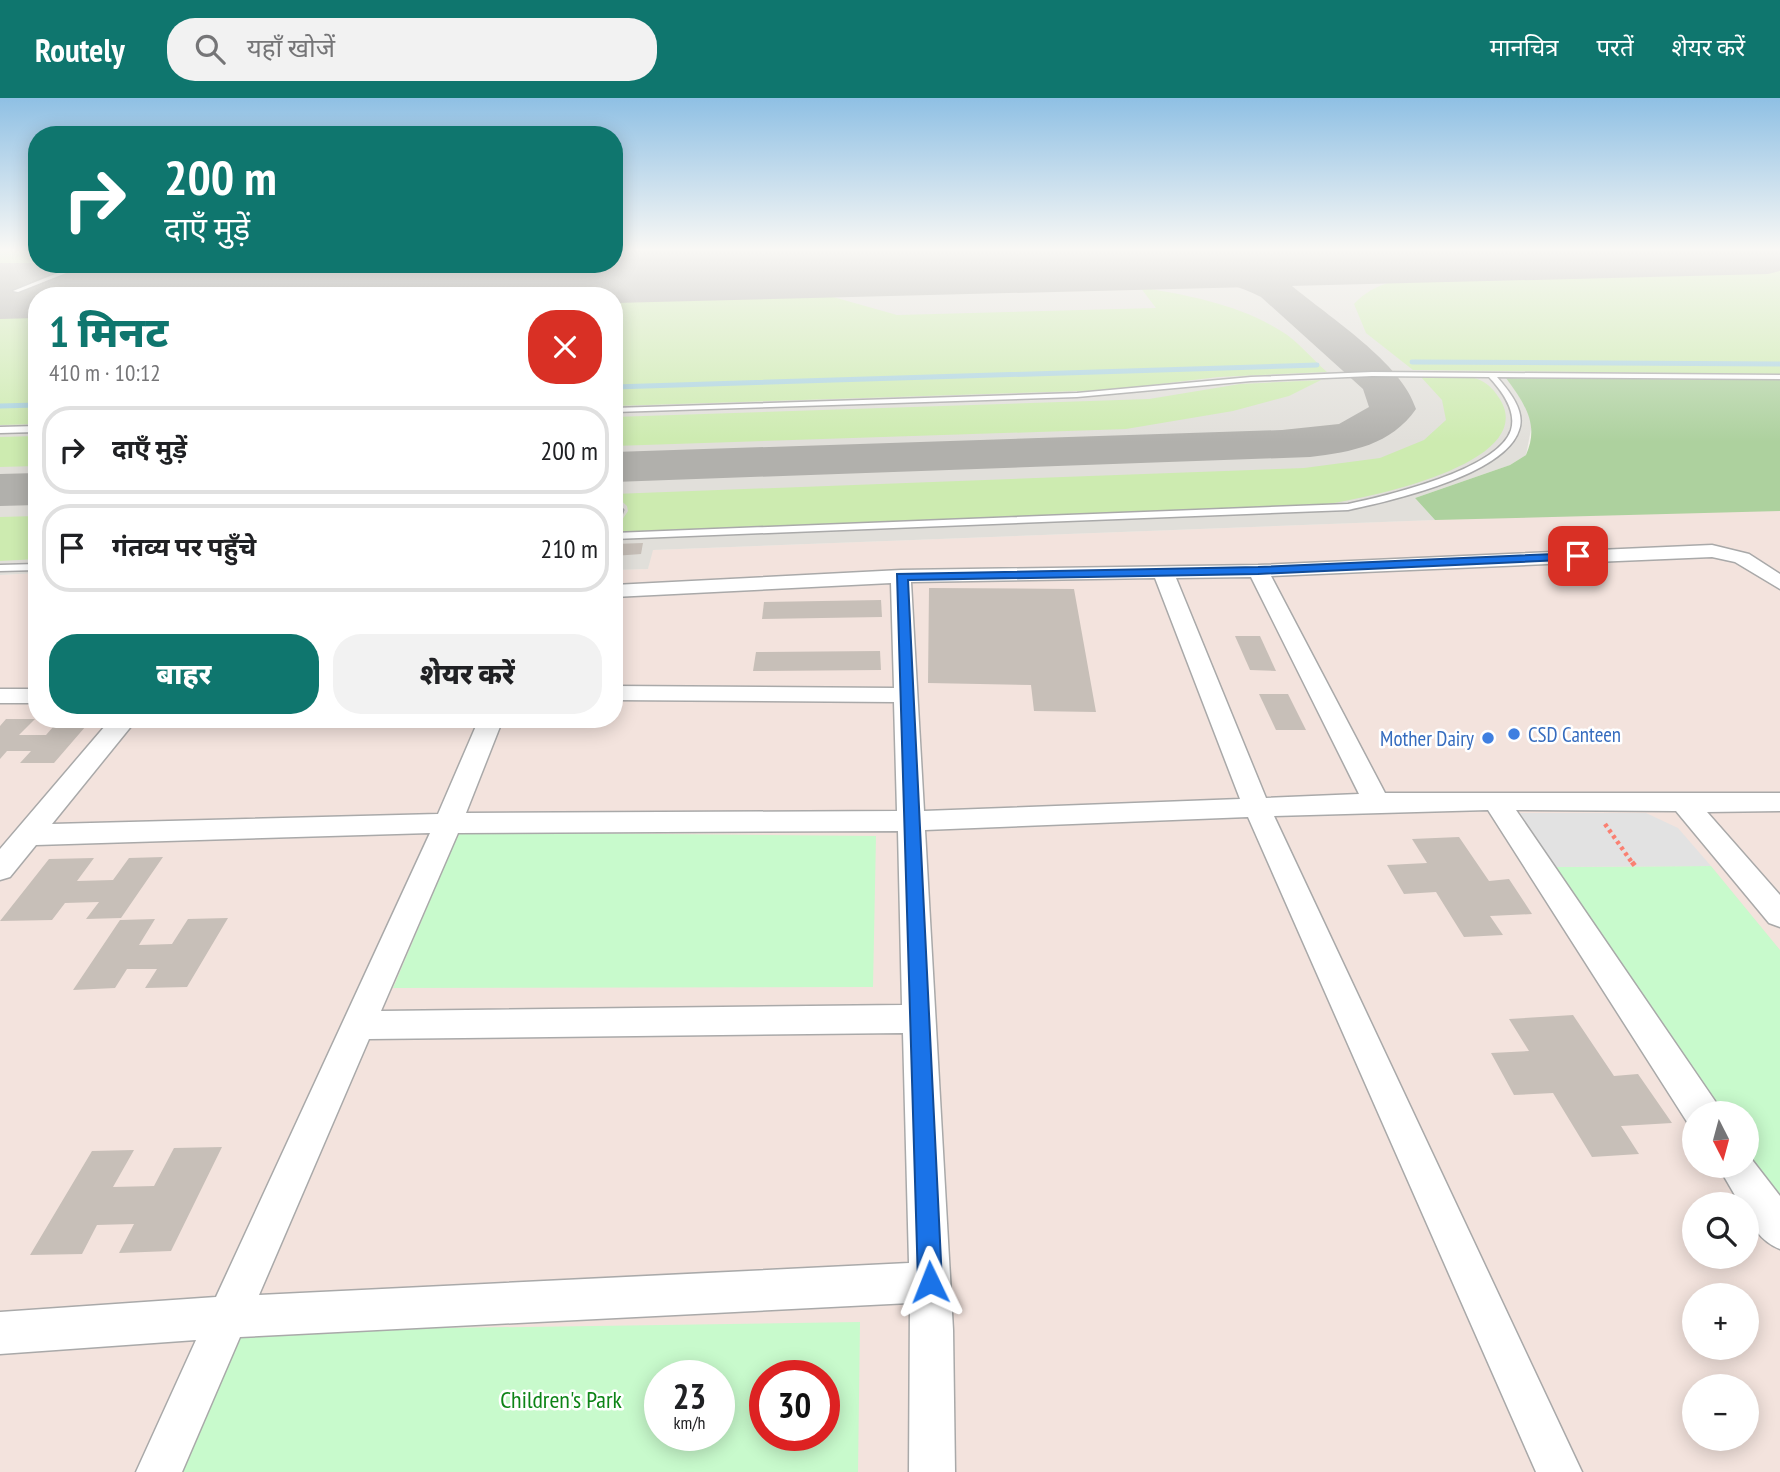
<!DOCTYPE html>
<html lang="hi">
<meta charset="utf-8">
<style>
body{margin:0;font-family:"PT Sans Narrow","Noto Sans Devanagari",sans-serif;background:#f2f2f2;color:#202124;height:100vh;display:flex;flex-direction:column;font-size:26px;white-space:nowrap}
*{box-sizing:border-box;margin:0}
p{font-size:23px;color:#757577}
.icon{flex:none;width:38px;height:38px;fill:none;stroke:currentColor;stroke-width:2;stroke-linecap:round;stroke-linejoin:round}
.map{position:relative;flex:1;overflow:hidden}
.details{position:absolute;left:28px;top:189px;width:595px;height:441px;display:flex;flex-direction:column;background:#fff;border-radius:28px;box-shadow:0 4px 18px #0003}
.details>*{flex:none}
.hud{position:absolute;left:28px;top:28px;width:595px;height:147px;border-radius:28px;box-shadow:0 4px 18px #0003;background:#0f766e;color:#fff;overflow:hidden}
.needle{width:46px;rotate:174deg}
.tools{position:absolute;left:1682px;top:1003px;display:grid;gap:14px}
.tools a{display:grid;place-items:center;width:77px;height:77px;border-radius:50%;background:#fff;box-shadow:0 4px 18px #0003;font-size:35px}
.speed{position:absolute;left:644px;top:1262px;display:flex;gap:14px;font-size:35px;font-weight:700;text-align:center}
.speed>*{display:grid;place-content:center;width:91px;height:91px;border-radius:50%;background:#fff;box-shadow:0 4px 18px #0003;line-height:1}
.speed small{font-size:18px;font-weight:400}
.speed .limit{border:10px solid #d22;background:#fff;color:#111}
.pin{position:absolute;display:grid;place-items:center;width:60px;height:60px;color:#fff;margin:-30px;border-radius:14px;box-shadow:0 4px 10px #0006}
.me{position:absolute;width:77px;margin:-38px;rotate:358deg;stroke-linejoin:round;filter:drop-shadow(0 0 5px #0008)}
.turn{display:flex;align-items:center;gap:24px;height:147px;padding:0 21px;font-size:32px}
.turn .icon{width:91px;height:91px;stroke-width:2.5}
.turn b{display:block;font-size:49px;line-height:60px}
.round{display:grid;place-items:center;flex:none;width:74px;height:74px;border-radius:28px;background:#f2f2f2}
.summary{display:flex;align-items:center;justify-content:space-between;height:119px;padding:0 21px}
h1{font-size:42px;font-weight:800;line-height:52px;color:#0f766e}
.primary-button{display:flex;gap:14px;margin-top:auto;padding:14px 21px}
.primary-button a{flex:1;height:80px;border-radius:28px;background:#0f766e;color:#fff;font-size:28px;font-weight:800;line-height:80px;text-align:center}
.primary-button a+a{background:#f2f2f2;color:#202124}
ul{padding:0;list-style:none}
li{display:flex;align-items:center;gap:21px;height:88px;margin:0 14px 10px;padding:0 7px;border:4px solid #e0e0e0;border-radius:28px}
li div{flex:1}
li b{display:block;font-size:26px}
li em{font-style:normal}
header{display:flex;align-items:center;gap:42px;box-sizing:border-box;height:98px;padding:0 35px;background:#0f766e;color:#fff}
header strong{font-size:33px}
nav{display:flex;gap:38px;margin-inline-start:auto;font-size:24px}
.search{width:490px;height:63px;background:#f2f2f2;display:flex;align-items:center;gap:18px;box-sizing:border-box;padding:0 24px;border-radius:28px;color:#757577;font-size:26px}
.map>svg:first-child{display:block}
.military{fill:#f3e3dd;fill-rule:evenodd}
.airport{fill:#e1dfda}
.grass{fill:#cdebb0}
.forest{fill:#add19e}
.park{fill:#c8facc;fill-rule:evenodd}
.parking{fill:#e2e2e2}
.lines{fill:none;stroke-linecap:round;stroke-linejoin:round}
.stream{stroke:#aad3df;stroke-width:5}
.taxiway{fill:#b1b0ac;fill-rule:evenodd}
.runway{fill:#b1b0ac;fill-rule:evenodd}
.building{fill:#c7bfb8}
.lane-casing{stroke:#a9a9a9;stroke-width:3}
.street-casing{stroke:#a9a9a9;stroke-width:3}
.path-far1{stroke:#fa8072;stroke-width:4.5;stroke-dasharray:3.5 3.5;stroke-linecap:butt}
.path{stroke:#fa8072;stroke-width:5;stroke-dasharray:4.5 4.5;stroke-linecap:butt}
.lane{fill:#fff;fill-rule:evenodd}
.street{fill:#fff;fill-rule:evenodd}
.route{fill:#1a73e8;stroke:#114b97;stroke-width:2}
.shop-dot{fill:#3f7fe0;stroke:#fff;stroke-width:2.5}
.labels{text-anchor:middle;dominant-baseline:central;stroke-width:5;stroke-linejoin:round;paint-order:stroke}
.shop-label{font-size:21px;fill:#366cbe;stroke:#fff;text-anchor:start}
.near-park-label{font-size:24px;fill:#0c8416;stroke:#fff}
</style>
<header>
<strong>Routely</strong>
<div class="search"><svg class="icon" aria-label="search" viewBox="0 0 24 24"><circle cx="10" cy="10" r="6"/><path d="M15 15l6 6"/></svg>यहाँ खोजें</div>
<nav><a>मानचित्र</a><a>परतें</a><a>शेयर करें</a></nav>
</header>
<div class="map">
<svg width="1780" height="1374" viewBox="0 0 1780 1374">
<rect width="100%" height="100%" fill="#f2efe9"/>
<path class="military" d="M1780,282V1374H0V477L37,475V621H614V472L648,471L652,452L1434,422ZM1694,1015H1746V1068H1694ZM1694,1106H1746V1158H1694ZM1694,1197H1746V1250H1694ZM660,1278H719V1337H660ZM765,1278H824V1337H765ZM1694,1288H1746V1340H1694Z"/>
<polygon class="airport" points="0,151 37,151 37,166 614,166 614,151 1780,151 1780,282 1507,280 1528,312 1532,326 1526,357 1510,367 1415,400 1435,422 653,452 648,471 614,472 614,198 37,198 37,475 0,477"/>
<g class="grass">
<polygon points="0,151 37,151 37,166 66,166 25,175 0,175"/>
<polygon points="809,151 1055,151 779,157"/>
<polygon points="114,166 332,166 124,173"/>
<path d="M1780,169V276L1413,272L1366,235L1354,206C1375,183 1403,181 1432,177Z"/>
<path d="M1140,189C1190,198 1238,206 1281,233C1298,243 1312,261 1327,274L1218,279L1110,292L614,308V198L812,193L897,217L1156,210Z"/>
<polygon points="37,212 37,326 0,327 0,213"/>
<path d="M1421,279C1456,279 1482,269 1501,303C1539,371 1339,407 1298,410L614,434L628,413L627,408L614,396L1304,370L1380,360L1424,342L1446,322L1442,302Z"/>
<polygon points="1321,282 1289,298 1233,313 1126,331 614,348 614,319 1149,301 1240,286"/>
<polygon points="37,338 37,368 0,369 0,339"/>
<polygon points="37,418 37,461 0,463 0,419"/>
</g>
<path class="forest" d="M1506,280L1780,282V413L1435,422L1415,400L1510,367L1526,357C1540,326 1524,305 1506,280Z"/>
<g class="park">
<polygon points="459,734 876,738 873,889 393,890"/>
<polygon points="1711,768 1780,852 1780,1107 1747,1056 1746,1015 1719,1015 1555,769"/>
<path d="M860,1224L858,1374H182L243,1233ZM660,1278H719V1337H660ZM765,1278H824V1337H765Z"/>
</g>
<polygon class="parking" points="1519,715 1646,715 1678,730 1711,768 1555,769"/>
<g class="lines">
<g class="stream">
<polyline points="1412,264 1780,266"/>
<polyline points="614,289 1317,267"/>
<polyline points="0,308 37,307"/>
</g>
<g class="taxiway">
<path d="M651,151H749L745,158L733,161C595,179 457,190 317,197L304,194L299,186L304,178L317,175L483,166H614V156Z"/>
<path d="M1087,151H1187V158L1203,159L1260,172C1275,153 1348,148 1371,154L1376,161L1371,168L1301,177L1292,180V188C1329,219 1402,265 1416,311C1391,347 1352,354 1310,359L614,384V354L1282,332L1339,326L1369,309L1363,291L1261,199C1217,176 1170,179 1121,177L1109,174L1106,170L955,181L943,178L938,171L943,164L955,161Z"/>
<polygon points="37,375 37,407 0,408 0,376"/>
</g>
<polygon class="runway" points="1780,151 1780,173 1768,176 614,205 614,198 37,198 37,220 0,221 0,165 614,166 614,152 644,151"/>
</g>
<g class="building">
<polygon points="643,445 641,456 614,458 614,446"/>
<polygon points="929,490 1074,491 1096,614 1034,613 1031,587 928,585"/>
<polygon points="881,502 882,519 762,521 764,504"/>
<polygon points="1235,538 1260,538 1276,573 1250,572"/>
<polygon points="880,553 881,572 753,573 756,554"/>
<polygon points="1259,596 1288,596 1306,632 1276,632"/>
<polygon points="6,621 35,621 19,637 46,637 60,621 92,621 54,665 20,665 31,653 7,653 0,661 0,628"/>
<polygon points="1459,739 1489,783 1509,781 1532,816 1490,818 1503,837 1464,839 1436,794 1404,796 1387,767 1427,765 1412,741"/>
<polygon points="163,759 121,820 86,821 99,804 65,805 52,822 0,823 49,761 94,760 77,783 113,782 129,760"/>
<polygon points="228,820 187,889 145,890 157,871 127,871 115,890 73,892 120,822 155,821 139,847 172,846 188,821"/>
<polygon points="1573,917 1614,978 1638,976 1672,1025 1621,1028 1639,1056 1592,1059 1553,995 1514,997 1491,955 1529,953 1509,921"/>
<polygon points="222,1049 171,1153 119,1155 134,1126 97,1127 82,1156 30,1157 92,1053 134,1052 113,1089 154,1088 174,1050"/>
</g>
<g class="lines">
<defs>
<g id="lane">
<polygon points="80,166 89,166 18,194 13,193"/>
<path d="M1372,274L1780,277V281L1497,279C1509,293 1526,313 1519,332C1505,377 1390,403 1348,412L614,441V435L1348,406C1386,398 1498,372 1511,332C1517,312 1501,292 1489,279L1372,278L1251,283L1077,299L614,314V310L1077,295L1251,279Z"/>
<polygon points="37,328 37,334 0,335 0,329"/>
<polygon points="614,403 623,412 619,423 614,426"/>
<polygon points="37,466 37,472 0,473 0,467"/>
</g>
<g id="street">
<path d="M1712,447L1749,456L1780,476V491L1735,464L1712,459L1271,478L1385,695H1780V713L1707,714L1780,797V829L1769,825L1676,713L1516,712L1715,1003L1720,1015H1694V1028L1689,1027L1488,712L1274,718L1582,1374H1536L1248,719L925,732L953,1232L955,1374H909L910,1205L240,1239L182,1374H136L196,1242L0,1256V1214L216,1199L430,735L36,747L10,779L0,782V751L111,621H137L52,726L438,716L479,621H503L466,715L897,713L894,604L614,602V588L894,590L891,485L614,499V487L901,472L1258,467ZM1251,479L1359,696L1266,700L1176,480ZM1155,480L1240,701L924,713L911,484ZM898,733L902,907L381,913L458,735ZM903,935L909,1165L259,1197L369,941Z"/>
<rect x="0" y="591" width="37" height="14"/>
<path d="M1746,1054L1780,1098V1151C1763,1145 1746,1125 1746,1106H1740L1718,1068H1746Z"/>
</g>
</defs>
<use href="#lane" class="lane-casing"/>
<use href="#street" class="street-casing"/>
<polyline class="path-far1" points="1605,726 1633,766"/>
<polyline class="path" points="1632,764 1635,768"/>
<use href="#lane" class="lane"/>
<use href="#street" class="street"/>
</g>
<linearGradient id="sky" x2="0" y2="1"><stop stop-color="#8fc0e4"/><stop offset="0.44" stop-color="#f9f8f5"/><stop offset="1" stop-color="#f9f8f5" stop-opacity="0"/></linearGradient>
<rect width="1780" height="344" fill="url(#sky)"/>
<polygon class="route" points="1578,455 1584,458 1583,461 1258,476 908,482 942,1184 938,1193 930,1196 921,1193 918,1184 897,476 1258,469"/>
<g class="shop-dot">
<circle cx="1514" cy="636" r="7"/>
<circle cx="1488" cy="640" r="7"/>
</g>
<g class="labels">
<g class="shop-label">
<text x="1528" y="636">CSD Canteen</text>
<text x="1474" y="640" text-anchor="end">Mother Dairy</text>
</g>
<g class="near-park-label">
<text x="561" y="1301">Children's Park</text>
</g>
</g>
</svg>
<div class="tools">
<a><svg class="needle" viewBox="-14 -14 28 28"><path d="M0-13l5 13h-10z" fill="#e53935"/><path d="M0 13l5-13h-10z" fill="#757577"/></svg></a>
<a><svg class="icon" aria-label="search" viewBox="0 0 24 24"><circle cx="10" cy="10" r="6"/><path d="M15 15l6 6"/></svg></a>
<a>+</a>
<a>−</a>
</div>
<div class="speed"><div>23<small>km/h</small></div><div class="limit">30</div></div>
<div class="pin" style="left:1578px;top:458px;background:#d93025"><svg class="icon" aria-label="arrive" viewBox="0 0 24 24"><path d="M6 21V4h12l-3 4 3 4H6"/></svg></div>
<svg class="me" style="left:930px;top:1184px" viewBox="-20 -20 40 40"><path d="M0-17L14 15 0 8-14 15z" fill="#1a73e8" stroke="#fff" stroke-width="4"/></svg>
<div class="hud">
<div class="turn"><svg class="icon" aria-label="right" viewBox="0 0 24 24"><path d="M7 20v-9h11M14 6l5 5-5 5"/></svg><div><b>200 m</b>दाएँ मुड़ें</div></div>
</div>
<section class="details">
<div class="summary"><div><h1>1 मिनट</h1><p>410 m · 10:12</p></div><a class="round" style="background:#d93025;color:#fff"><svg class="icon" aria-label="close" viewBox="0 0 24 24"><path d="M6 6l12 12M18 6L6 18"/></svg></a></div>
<ul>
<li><svg class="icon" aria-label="right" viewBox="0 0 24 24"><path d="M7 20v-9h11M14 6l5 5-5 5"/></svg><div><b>दाएँ मुड़ें</b></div><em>200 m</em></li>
<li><svg class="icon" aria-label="arrive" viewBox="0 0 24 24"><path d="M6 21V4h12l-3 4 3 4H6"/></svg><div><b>गंतव्य पर पहुँचे</b></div><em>210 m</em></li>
</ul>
<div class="primary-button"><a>बाहर</a><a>शेयर करें</a></div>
</section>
</div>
